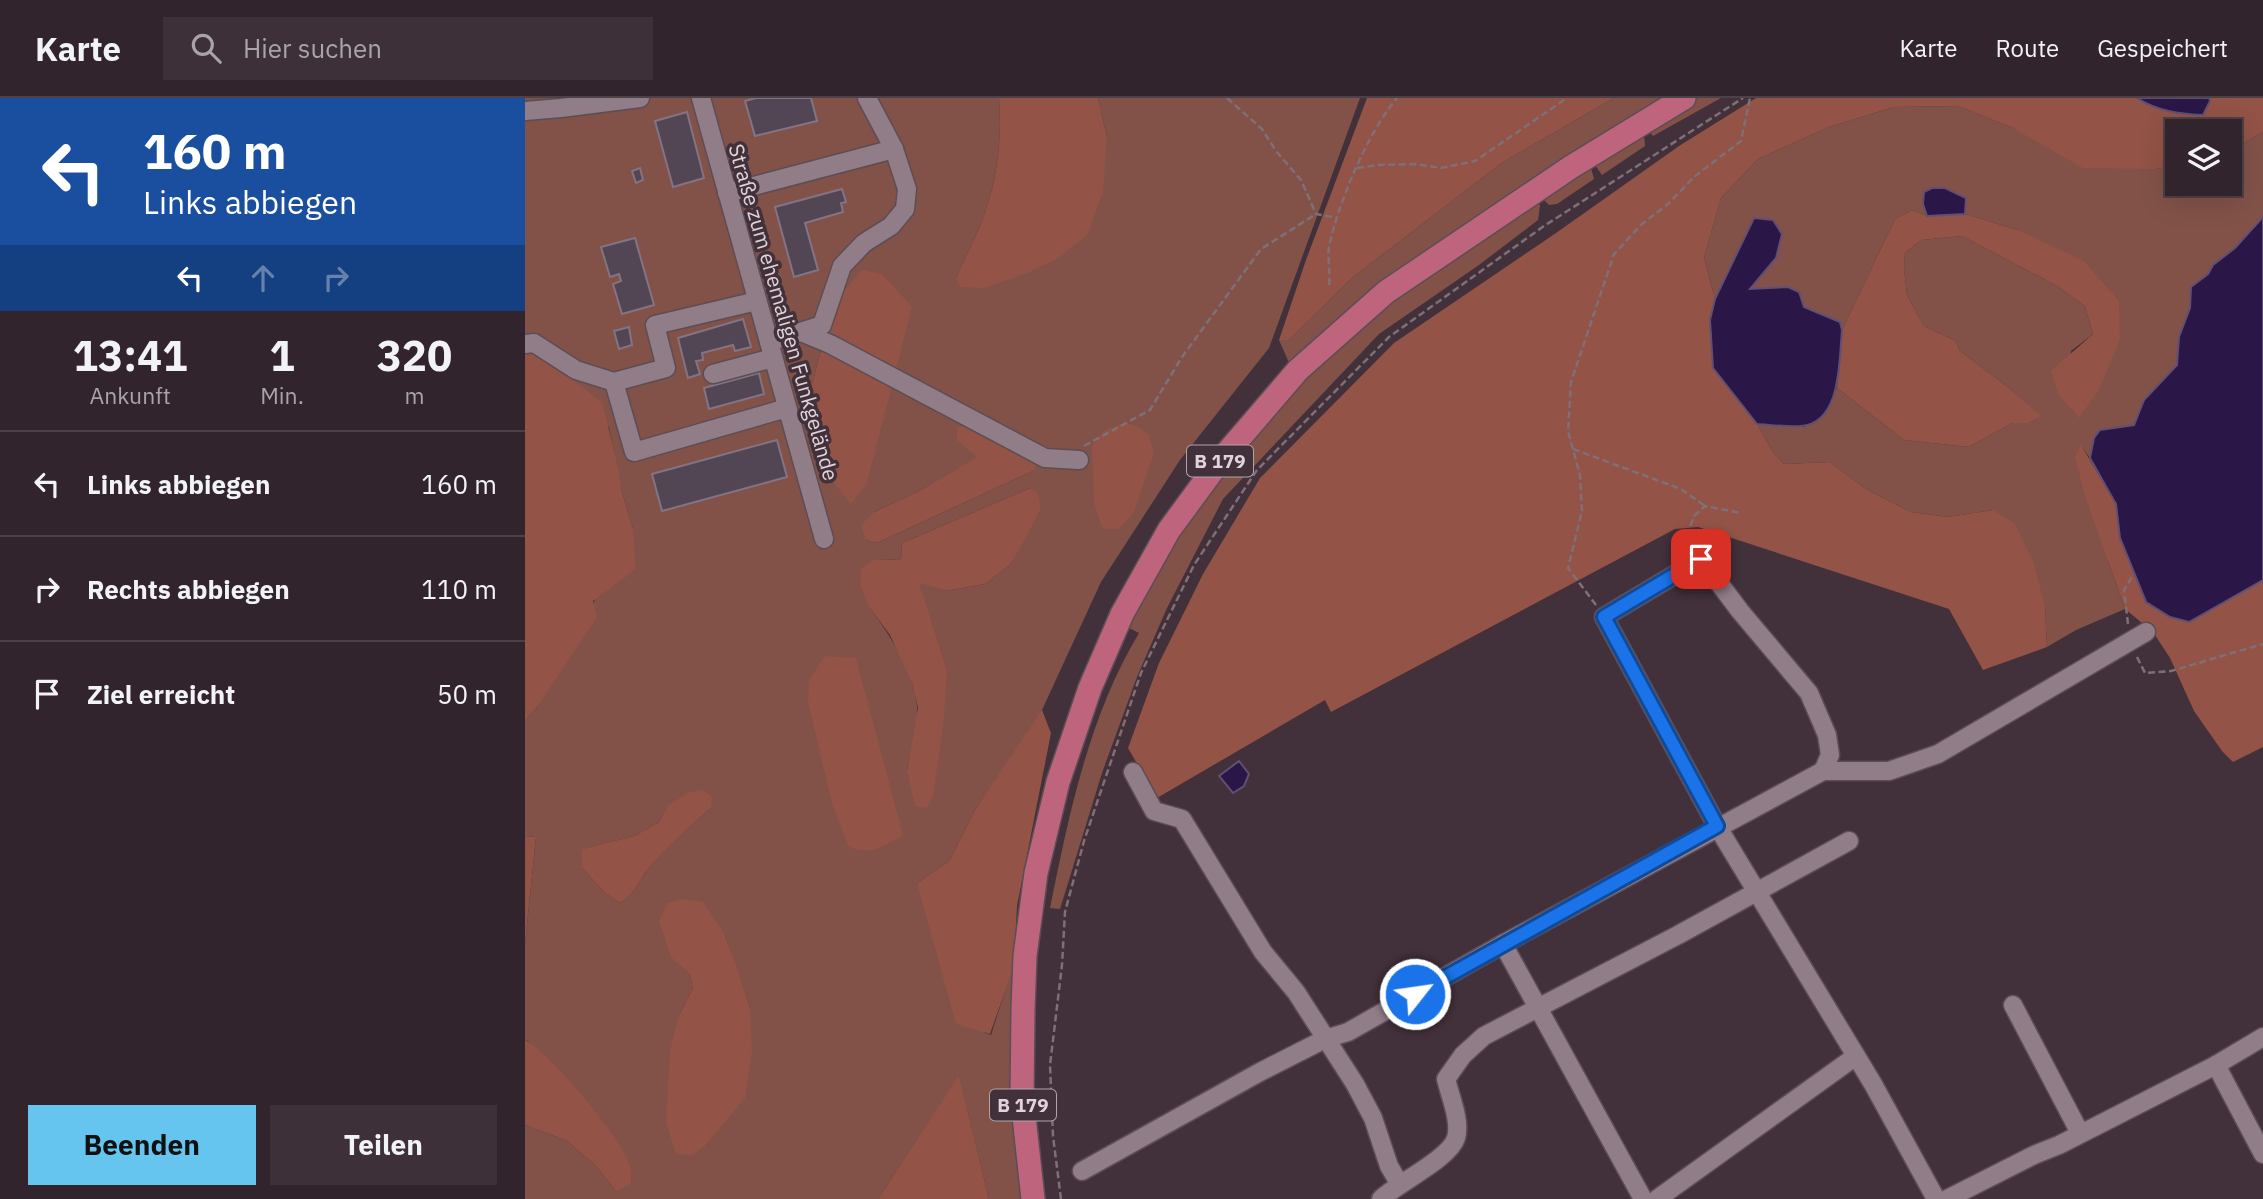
<!DOCTYPE html>
<html lang="de">
<meta charset="utf-8">
<style>
body{margin:0;font-family:"IBM Plex Sans",sans-serif;background:#3d3038;color:#f1f3f6;height:100vh;display:flex;flex-direction:column;font-size:26px;white-space:nowrap}
*{box-sizing:border-box;margin:0}
p{font-size:23px;color:#a8a4a9}
.icon{flex:none;width:38px;height:38px;fill:none;stroke:currentColor;stroke-width:2;stroke-linecap:round;stroke-linejoin:round}
.map{position:relative;flex:1;overflow:hidden}
.sheet{display:flex;flex-direction:column;background:#32242c;width:525px}
.sheet>*{flex:none}
.guide{background:#1a4fa0;color:#fff;overflow:hidden}
.controls{position:absolute;left:1640px;top:21px;display:grid;gap:14px}
.controls a{display:grid;place-items:center;width:77px;height:77px;border-radius:0px;background:#32242c;box-shadow:0 7px 28px #0002,0 0 0 2px #4d4148;font-size:35px}
.pin{position:absolute;display:grid;place-items:center;width:60px;height:60px;color:#fff;margin:-30px;border-radius:14px;box-shadow:0 4px 10px #0006}
.me{position:absolute;width:77px;margin:-38px;rotate:60deg;stroke-linejoin:round;filter:drop-shadow(0 0 5px #0008)}
.turn{display:flex;align-items:center;gap:24px;height:147px;padding:0 28px;font-size:32px}
.turn .icon{width:91px;height:91px;stroke-width:2.5}
.turn b{display:block;font-size:49px;line-height:60px}
.lanes{display:flex;align-items:center;height:66px;padding:0 28px;background:#0003;justify-content:center;gap:35px;direction:ltr}
.lanes .off{opacity:.35}
.eta{display:flex;justify-content:space-evenly;align-items:center;height:119px;text-align:center}
.eta b{font-size:42px;font-weight:700;line-height:49px}
.primary-button{display:flex;gap:14px;margin-top:auto;padding:14px 28px}
.primary-button a{flex:1;height:80px;border-radius:0px;background:#65c5ef;color:#111;font-size:28px;font-weight:700;line-height:80px;text-align:center}
.primary-button a+a{background:#3d3038;color:#f1f3f6}
ul{padding:0;list-style:none}
li{display:flex;align-items:center;gap:21px;height:105px;padding:0 28px;border-top:2px solid #4d4148}
li div{flex:1}
li b{display:block;font-size:26px}
li em{font-style:normal}
header{display:flex;align-items:center;gap:42px;box-sizing:border-box;height:98px;padding:0 35px;background:#32242c;border-bottom:2px solid #4d4148}
header strong{font-size:33px}
nav{display:flex;gap:38px;margin-inline-start:auto;font-size:24px}
.search{width:490px;height:63px;background:#3d3038;display:flex;align-items:center;gap:18px;box-sizing:border-box;padding:0 24px;border-radius:0px;color:#a8a4a9;font-size:26px}
main{display:flex;flex:1;min-height:0}
.map>svg:first-child{display:block}
.green{fill:#825248;fill-rule:evenodd}
.forest{fill:#935347}
.water{fill:#2a1647;stroke:#614f73;stroke-width:2}
.building{fill:#524554;stroke:#827484;stroke-width:2}
.lines{fill:none;stroke-linecap:round;stroke-linejoin:round}
.minor-casing{stroke:#5c4d55;stroke-width:21}
.major-casing{stroke:#5c4d55;stroke-width:26}
.path{stroke:#7f6f77;stroke-width:2.5;stroke-dasharray:7 3.5;stroke-linecap:butt}
.minor{stroke:#917d88;stroke-width:18}
.major{stroke:#be657d;stroke-width:23}
.route-casing{stroke:#114b97;stroke-width:18}
.route{stroke:#1a73e8;stroke-width:12}
.labels{text-anchor:middle;dominant-baseline:central;stroke-width:7;stroke-linejoin:round;paint-order:stroke}
.shield{fill:#42303a;stroke:#b1a3aa;stroke-width:2}
.shield-label{font-size:19px;font-weight:bold;fill:#e0d4da}
.street-label{font-size:21px;fill:#e0d4da;stroke:#42303a}
</style>
<header>
<strong>Karte</strong>
<div class="search"><svg class="icon" aria-label="search" viewBox="0 0 24 24"><circle cx="10" cy="10" r="6"/><path d="M15 15l6 6"/></svg>Hier suchen</div>
<nav><a>Karte</a><a>Route</a><a>Gespeichert</a></nav>
</header>
<main>
<section class="sheet">
<div class="guide">
<div class="turn"><svg class="icon" aria-label="left" viewBox="0 0 24 24"><path d="M17 20v-9H6M10 6l-5 5 5 5"/></svg><div><b>160 m</b>Links abbiegen</div></div>
<div class="lanes"><svg class="icon" aria-label="left" viewBox="0 0 24 24"><path d="M17 20v-9H6M10 6l-5 5 5 5"/></svg><svg class="icon off" aria-label="ahead" viewBox="0 0 24 24"><path d="M12 20V5M6 11l6-6 6 6"/></svg><svg class="icon off" aria-label="right" viewBox="0 0 24 24"><path d="M7 20v-9h11M14 6l5 5-5 5"/></svg></div>
</div>
<div class="eta">
<div><b>13:41</b><p>Ankunft</p></div>
<div><b>1</b><p>Min.</p></div>
<div><b>320</b><p>m</p></div>
</div>
<ul>
<li><svg class="icon" aria-label="left" viewBox="0 0 24 24"><path d="M17 20v-9H6M10 6l-5 5 5 5"/></svg><div><b>Links abbiegen</b></div><em>160 m</em></li>
<li><svg class="icon" aria-label="right" viewBox="0 0 24 24"><path d="M7 20v-9h11M14 6l5 5-5 5"/></svg><div><b>Rechts abbiegen</b></div><em>110 m</em></li>
<li><svg class="icon" aria-label="arrive" viewBox="0 0 24 24"><path d="M6 21V4h12l-3 4 3 4H6"/></svg><div><b>Ziel erreicht</b></div><em>50 m</em></li>
</ul>
<div class="primary-button"><a>Beenden</a><a>Teilen</a></div>
</section>
<div class="map">
<svg width="1738" height="1101" viewBox="0 0 1738 1101">
<rect width="100%" height="100%" fill="#42303a"/>
<g class="green">
<path d="M0,0H474C477,39 473,77 460,114C453,136 440,158 431,180L582,39L573,0H835L744,250L655,362L576,484L517,612L521,643L479,670L451,710L424,763L392,785L458,934L466,937L488,868L486,960L491,1041L498,1101H464L434,978L353,1101H0V1027L42,1043L70,1067L91,1093L3,943L0,942V846L11,739L0,738V623L13,608L108,431L97,394L84,329L6,253L0,255ZM357,176L371,194L285,293L309,205ZM453,359L510,372L352,445L341,442L349,414L394,393ZM505,390L516,412L485,467L460,486L421,493L393,484L422,571L382,673C385,655 394,625 392,608C388,572 365,537 344,509L350,461L376,462L377,445ZM142,709L186,710C164,729 141,749 123,771C113,784 110,797 95,805L80,795L56,769L58,751L109,738L134,724ZM200,837L225,910L198,1024L181,1047L153,919L168,890L164,875Z"/>
<polygon points="1089,0 1139,0 965,109 890,162 765,267 754,242 764,242 827,180 978,64"/>
<path d="M1173,0H1196L1128,38L1124,33L1119,37L1120,48L1077,77L1070,67L1066,70L1069,81L1032,106L1024,107L1017,100L1013,102L1015,108L1013,122L954,167L854,236L698,401L642,510L612,579L577,675L535,811L525,810C544,716 564,618 614,535L600,528C624,482 649,437 679,396C805,218 991,111 1173,0Z"/>
<path d="M1433,8L1488,30L1631,71L1652,67V86H1704L1705,53L1738,34V119L1710,150L1688,167L1683,176L1666,189L1665,210L1654,239L1652,267L1619,302L1609,327L1575,332L1569,340L1565,360L1556,348L1584,466L1600,511L1551,532L1522,549L1520,508L1468,412L1423,419L1386,414L1341,391L1305,364L1259,366L1248,354L1232,326L1279,329L1300,316L1312,290L1379,342L1444,349L1487,325H1504L1515,318L1488,293L1434,252L1431,243L1399,228L1382,197L1379,170L1380,155L1396,142L1437,138L1532,188L1560,208L1568,236L1546,253V311L1554,319L1595,243L1493,132L1440,116V100C1426,92 1415,86 1399,94L1398,106L1402,118L1387,112L1370,121L1317,232L1315,224L1279,209L1274,194L1243,190L1224,191L1229,121L1190,201L1179,160L1196,100L1233,61L1304,29L1369,9Z"/>
</g>
<g class="forest">
<path d="M474,0H573L582,39L578,94L563,136L534,160L502,175L459,190L435,189L431,180C440,158 453,136 460,114C473,77 477,39 474,0Z"/>
<polygon points="842,0 1089,0 978,64 827,180 764,242 754,242 781,162"/>
<polygon points="1231,0 1612,0 1623,7 1685,3 1684,0 1738,0 1738,34 1705,53 1704,33 1652,33 1652,67 1631,71 1558,70 1488,30 1433,8 1369,9 1304,29 1233,61 1196,100 1179,160 1190,201 1185,222 1188,269 1232,326 1248,354 1259,366 1305,364 1341,391 1386,414 1423,419 1468,412 1490,426 1508,463 1520,508 1522,549 1458,572 1424,511 1173,429 1150,431 806,614 800,602 632,700 603,650 634,565 678,476 735,380 869,245 1031,135 1154,48"/>
<polygon points="1387,112 1402,118 1440,116 1493,132 1559,163 1594,203 1595,243 1573,293 1554,320 1533,296 1526,273 1568,236 1560,208 1532,188 1437,138 1396,142 1380,155 1379,170 1382,197 1399,228 1431,243 1434,252 1488,293 1516,318 1504,325 1487,325 1444,349 1379,342 1312,290 1317,232 1370,121"/>
<polygon points="337,172 357,176 387,209 342,385 326,406 308,384 285,293 309,205"/>
<polygon points="6,253 50,283 78,306 94,374 97,394 108,431 111,471 68,503 72,519 13,608 0,623 0,255"/>
<polygon points="599,325 612,328 624,337 629,355 609,414 594,431 578,431 569,405 567,349 578,333"/>
<polygon points="446,327 511,354 510,372 352,445 341,442 336,427 349,414 394,393 452,359 432,342 432,329"/>
<polygon points="1556,347 1591,406 1595,440 1664,524 1738,482 1738,649 1708,664 1697,653 1669,613 1645,560 1628,534 1600,511 1560,398 1550,359"/>
<polygon points="505,390 513,395 516,412 498,445 485,467 460,486 421,493 394,485 422,571 419,620 408,699 402,710 390,708 382,673 393,610 387,585 365,537 344,509 335,486 336,471 350,461 376,462 377,445"/>
<path d="M300,558L331,560L378,737C359,748 346,758 324,749L308,709L283,604L284,582Z"/>
<polygon points="517,612 526,635 492,808 489,868 465,936 431,926 392,785 424,763 451,710"/>
<path d="M178,692L187,699L186,710C164,729 142,749 123,771C113,784 110,797 95,805L80,795L56,769L57,751L109,738L134,724L142,709L162,695Z"/>
<polygon points="0,738 11,739 0,846"/>
<polygon points="157,801 178,804 200,837 211,867 225,910 227,954 220,1000 181,1047 167,1057 151,1056 141,1024 145,953 153,919 168,890 164,875 146,859 134,823 143,805"/>
<path d="M0,942C26,956 94,1037 104,1065C107,1071 106,1080 106,1086L91,1093L70,1067L42,1043L0,1027Z"/>
<polygon points="434,977 464,1101 353,1101"/>
</g>
<g class="water">
<path d="M1612,0H1684L1685,3L1678,17C1655,16 1632,13 1612,0Z"/>
<polygon points="1407,90 1420,90 1441,100 1440,116 1402,118 1398,106 1399,94"/>
<polygon points="1738,119 1738,482 1664,524 1645,519 1621,504 1595,440 1591,406 1565,360 1569,340 1575,332 1609,327 1619,302 1652,267 1654,239 1665,210 1666,189 1683,176 1688,167 1710,150"/>
<path d="M1229,120L1248,122L1257,136L1251,160L1225,191L1263,189L1274,194L1279,209L1315,224L1317,232C1314,261 1317,325 1276,328C1262,329 1247,327 1232,326L1188,270L1185,222L1190,201Z"/>
<polygon points="714,663 724,676 719,688 708,695 694,678"/>
</g>
<g class="building">
<polygon points="231,0 286,0 292,23 230,38 220,3"/>
<polygon points="162,14 179,80 148,89 130,23"/>
<polygon points="115,70 118,82 111,85 107,73"/>
<polygon points="317,91 321,104 316,105 318,114 280,125 293,172 269,179 250,109"/>
<polygon points="110,140 129,207 97,216 88,186 96,183 94,176 85,179 76,149"/>
<polygon points="218,221 226,249 210,253 208,247 177,255 178,262 171,263 175,276 163,280 153,240"/>
<polygon points="104,229 107,247 94,251 89,233"/>
<polygon points="234,275 239,296 184,311 179,290"/>
<polygon points="252,342 262,379 137,413 127,376"/>
</g>
<g class="lines">
<defs>
<g id="minor">
<polyline points="176,0 299,441"/>
<polyline points="0,13 36,10 115,0"/>
<polyline points="202,95 369,51"/>
<polyline points="276,234 305,246 520,360 554,362"/>
<polyline points="244,244 297,227 317,168 339,145 366,128 380,111 382,91 369,51 342,0"/>
<polyline points="0,246 9,245 51,272 89,284 141,270 130,227 232,203"/>
<polyline points="188,276 248,260"/>
<polyline points="89,284 109,354 262,310"/>
<polyline points="1298,673 1305,657 1302,637 1284,595 1215,513 1176,461 1079,519 1192,728 1348,986 1411,1101"/>
<polyline points="608,674 629,713 657,721 738,854 771,894 830,986 848,1020 864,1068 874,1085"/>
<polyline points="978,846 1118,1101"/>
<polyline points="1488,907 1555,1035"/>
<polyline points="1691,967 1738,1056"/>
<polyline points="557,1073 735,974 800,941 823,934 978,846 1298,673 1364,673 1413,656 1621,534"/>
<path d="M856,1101C873,1085 925,1060 931,1040C936,1023 925,998 921,981L938,957L959,938L1153,837L1324,743"/>
<polyline points="1132,1101 1331,958"/>
<polyline points="1422,1101 1509,1057 1534,1047 1691,967 1738,939"/>
</g>
<polyline id="major" points="508,1101 497,1000 498,912 500,858 511,775 533,684 565,590 597,516 644,432 694,364 773,272 861,194 1046,69 1159,0"/>
</defs>
<use href="#minor" class="minor-casing"/>
<use href="#major" class="major-casing"/>
<g class="path">
<polyline points="702,0 737,31 751,53 776,82 791,116 813,120"/>
<polyline points="832,70 852,67 890,66 916,70 950,63 1042,0"/>
<path d="M804,187C806,175 802,162 804,149C813,105 843,34 872,0"/>
<polyline points="559,348 625,312 657,259 736,151 791,116"/>
<polyline points="1048,351 1156,391 1180,408"/>
<polyline points="1171,448 1165,429 1169,418 1180,408 1216,415"/>
<polyline points="1071,507 1043,470 1057,413 1055,377 1043,333 1046,284 1089,156 1117,126 1143,106 1169,79 1216,43 1225,0"/>
<polyline points="1603,526 1599,492 1607,479"/>
<polyline points="1612,559 1620,575 1646,573 1738,546"/>
<polyline points="536,1101 528,1038 525,967 537,867 540,814 559,743 616,575 669,467 732,372 864,239 1019,128 1218,0"/>
</g>
<use href="#minor" class="minor"/>
<use href="#major" class="major"/>
</g>
<g class="lines">
<defs>
<polyline id="route" points="890,896 1192,728 1079,519 1176,461"/>
</defs>
<use href="#route" class="route-casing"/>
<use href="#route" class="route"/>
</g>
<g class="labels">
<g class="shield">
<rect x="662" y="347.5" width="66" height="31" rx="5"/>
<rect x="465" y="991.5" width="66" height="31" rx="5"/>
</g>
<g class="shield-label">
<text x="695" y="363">B 179</text>
<text x="498" y="1007">B 179</text>
</g>
<g class="street-label">
<text transform="translate(259 214) rotate(74)">Straße zum ehemaligen Funkgelände</text>
</g>
</g>
</svg>
<div class="controls">
<a><svg class="icon" aria-label="layers" viewBox="0 0 24 24"><path d="M12 4l9 5-9 5-9-5zM3 14l9 5 9-5"/></svg></a>
</div>
<div class="pin" style="left:1176px;top:461px;background:#d93025"><svg class="icon" aria-label="arrive" viewBox="0 0 24 24"><path d="M6 21V4h12l-3 4 3 4H6"/></svg></div>
<svg class="me" style="left:890px;top:896px" viewBox="-20 -20 40 40"><circle r="17" fill="#1a73e8" stroke="#fff" stroke-width="3"/><path d="M0-11L8 9 0 5-8 9z" fill="#fff"/></svg>
</div>
</main>
